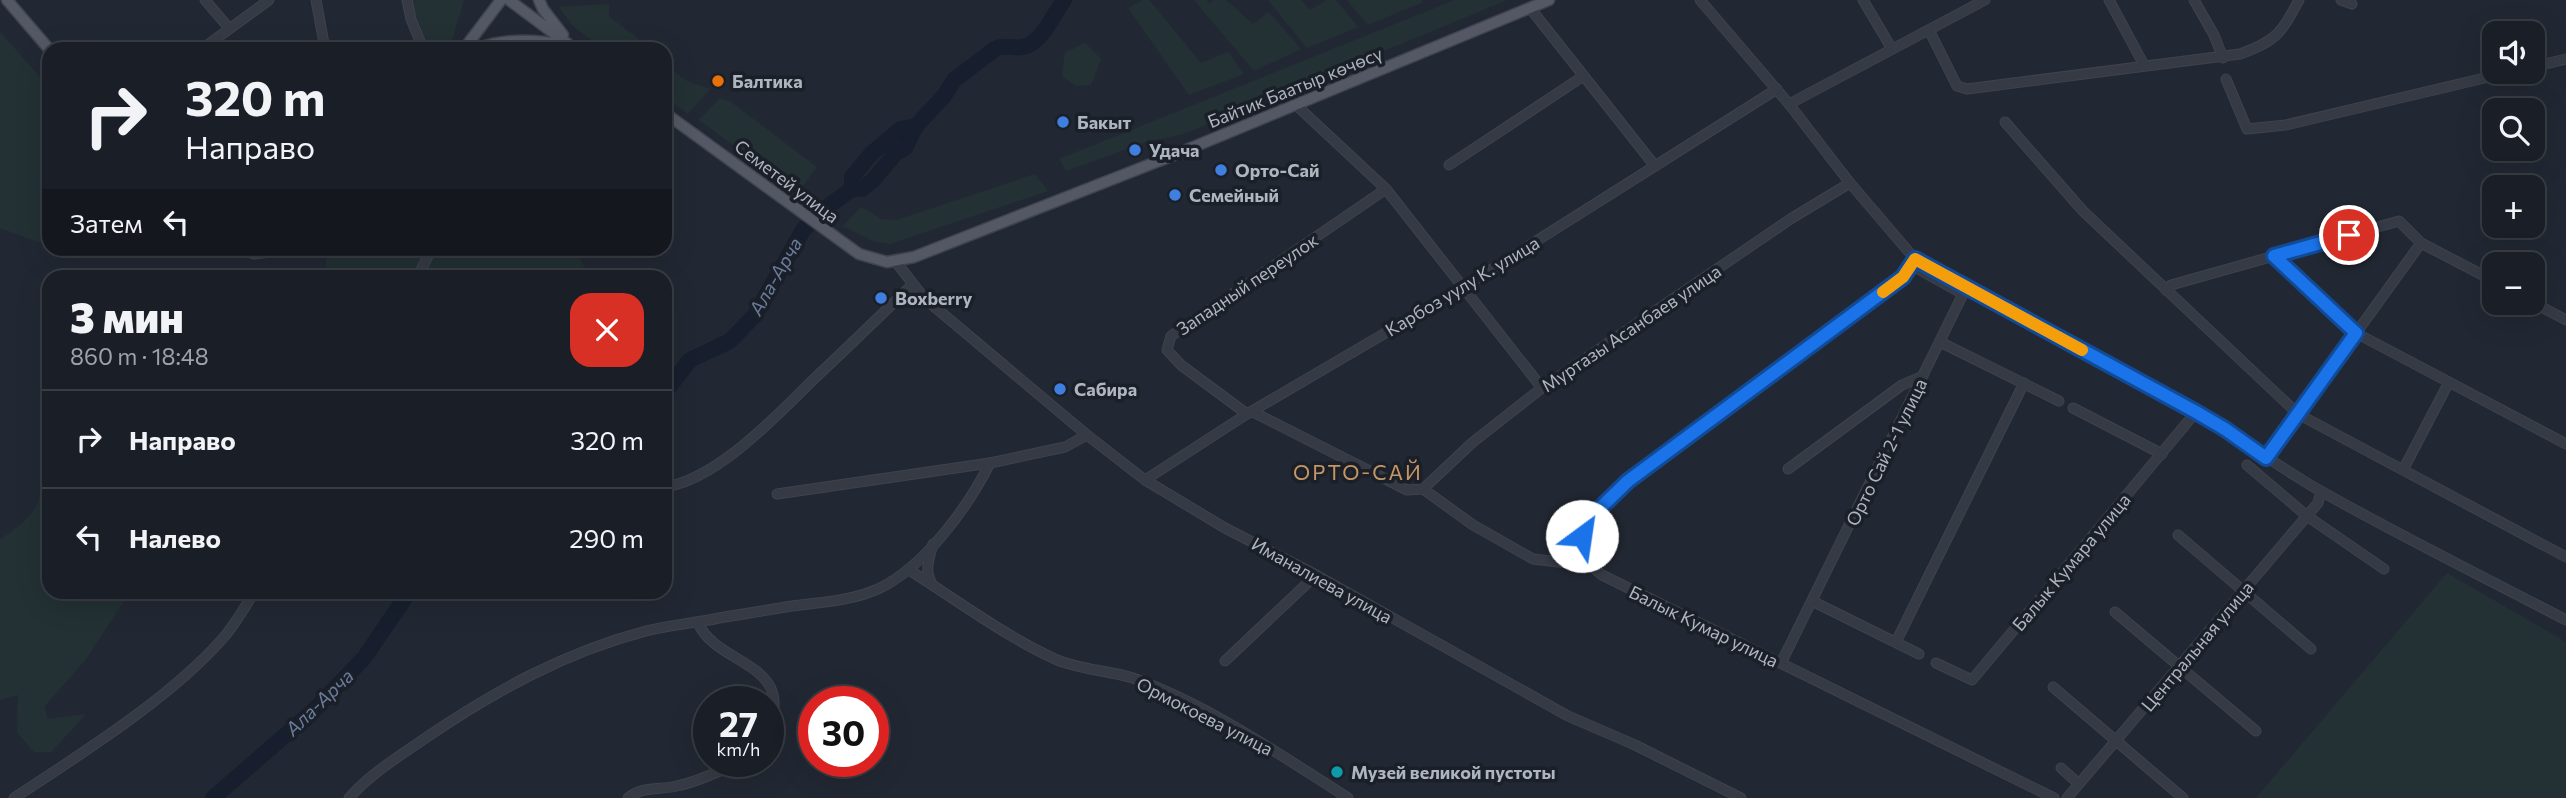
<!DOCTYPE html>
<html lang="ru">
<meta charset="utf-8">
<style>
body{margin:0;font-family:Commissioner,sans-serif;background:#272b32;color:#f1f3f6;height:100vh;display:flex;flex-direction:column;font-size:26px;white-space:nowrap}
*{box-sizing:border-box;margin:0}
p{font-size:23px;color:#9fa2a7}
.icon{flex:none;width:38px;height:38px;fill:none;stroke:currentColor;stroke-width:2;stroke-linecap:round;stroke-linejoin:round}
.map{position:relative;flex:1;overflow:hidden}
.drawer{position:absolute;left:42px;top:270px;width:630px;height:329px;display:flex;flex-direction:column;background:#1a1e26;border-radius:21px;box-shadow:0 7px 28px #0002,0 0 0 2px #383c43}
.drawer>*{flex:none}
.hud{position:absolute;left:42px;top:42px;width:630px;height:214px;border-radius:21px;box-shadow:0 7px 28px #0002,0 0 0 2px #383c43;background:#1a1e26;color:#f1f3f6;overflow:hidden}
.buttons{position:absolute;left:2482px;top:21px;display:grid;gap:14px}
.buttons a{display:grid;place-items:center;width:63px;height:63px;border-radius:14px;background:#1a1e26;box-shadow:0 7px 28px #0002,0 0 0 2px #383c43;font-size:35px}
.speed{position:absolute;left:693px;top:686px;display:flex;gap:14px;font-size:35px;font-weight:700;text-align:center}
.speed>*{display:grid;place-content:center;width:91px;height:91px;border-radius:50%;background:#1a1e26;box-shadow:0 7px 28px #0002,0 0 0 2px #383c43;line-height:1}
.speed small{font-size:18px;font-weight:400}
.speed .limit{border:10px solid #d22;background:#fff;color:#111}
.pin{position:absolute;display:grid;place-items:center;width:60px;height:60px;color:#fff;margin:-30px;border:4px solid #fff;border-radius:50%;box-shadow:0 2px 7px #0007}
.me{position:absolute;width:77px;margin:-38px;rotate:31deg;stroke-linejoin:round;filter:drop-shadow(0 0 5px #0008)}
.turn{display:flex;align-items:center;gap:24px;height:147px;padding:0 28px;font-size:32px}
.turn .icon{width:91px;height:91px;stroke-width:2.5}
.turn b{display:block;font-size:49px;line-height:60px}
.then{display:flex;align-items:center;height:66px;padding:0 28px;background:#0003;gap:14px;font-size:26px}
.round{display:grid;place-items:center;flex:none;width:74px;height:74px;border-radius:21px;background:#272b32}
.summary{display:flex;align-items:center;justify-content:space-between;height:119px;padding:0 28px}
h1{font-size:42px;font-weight:800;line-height:52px}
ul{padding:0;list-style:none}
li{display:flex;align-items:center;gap:21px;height:98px;padding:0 28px;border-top:2px solid #383c43}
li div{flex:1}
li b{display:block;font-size:26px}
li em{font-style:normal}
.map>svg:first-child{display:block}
.green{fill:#233134}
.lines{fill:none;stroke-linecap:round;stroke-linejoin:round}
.river{stroke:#171f2e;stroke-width:16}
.minor-casing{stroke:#3e434d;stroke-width:11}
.major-casing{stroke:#3e434d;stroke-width:13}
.minor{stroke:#353a44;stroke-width:9}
.major{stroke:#535864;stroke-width:10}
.route-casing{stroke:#114b97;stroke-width:18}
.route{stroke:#1a73e8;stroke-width:12}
.slow{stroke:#f59e0b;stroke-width:12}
.food-dot{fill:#e8710a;stroke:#1a1f28;stroke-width:2.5}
.shop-dot{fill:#3f7fe0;stroke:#1a1f28;stroke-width:2.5}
.culture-dot{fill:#0f9aa8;stroke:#1a1f28;stroke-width:2.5}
.labels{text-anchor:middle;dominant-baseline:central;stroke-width:7;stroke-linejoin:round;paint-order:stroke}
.poi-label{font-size:18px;font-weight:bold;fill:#afb4c1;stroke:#1a1f28;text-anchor:start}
.street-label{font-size:18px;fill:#afb4c1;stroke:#1a1f28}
.water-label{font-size:19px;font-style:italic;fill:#6c7d9c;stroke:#1a1f28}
.quarter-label{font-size:21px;letter-spacing:2px;fill:#c49666;stroke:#1a1f28}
</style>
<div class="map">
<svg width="2566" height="798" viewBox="0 0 2566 798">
<rect width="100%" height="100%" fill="#222833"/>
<g class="green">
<polygon points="411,0 464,0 451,43 445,49 428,49"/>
<polygon points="1143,0 1149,0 1201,63 1228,52 1244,74 1189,95 1128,8"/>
<polygon points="1194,0 1206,0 1210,4 1214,0 1226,0 1253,24 1269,12 1301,49 1254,71"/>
<polygon points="1268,0 1301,0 1310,10 1327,0 1336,0 1358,27 1307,48"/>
<polygon points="1347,0 1422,0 1423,2 1368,25"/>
<polygon points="1455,0 1507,0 1184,134 1149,141 1066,171 1059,159"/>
<polygon points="609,4 609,17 635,36 648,49 603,49 572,25 559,7"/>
<polygon points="0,32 49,87 49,246 0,228"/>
<polygon points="1085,43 1101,59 1091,85 1076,86 1062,76 1065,53"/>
<polygon points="665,64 685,80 710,89 688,114 665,97"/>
<polygon points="720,98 731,102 817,167 800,189 794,190 699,120"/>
<polygon points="1035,174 1048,191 890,244 873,241 843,226 861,207 881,219 897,220"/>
<polygon points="333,248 576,249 588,276 328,276 326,260"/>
<polygon points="216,249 222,253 93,249 216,248"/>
<path d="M49,467V592H130L86,659L44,707L48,719L86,714L51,752H34L17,732L18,695L0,700V539C13,532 31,518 37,504C42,492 40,479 49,467Z"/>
<polygon points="2447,573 2566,642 2566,798 2256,798"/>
</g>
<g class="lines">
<g class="river">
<polyline points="852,189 862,189 872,181 896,153 905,148 916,126"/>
<path d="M665,392L690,360L730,341L755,315L803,230L823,210L852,189V177L871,154L901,129L916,126L944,96L954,80L995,49C1004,44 1013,49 1023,47C1042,43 1053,15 1064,0"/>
<polyline points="213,798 313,711 364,658 409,592"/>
</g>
<defs>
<g id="minor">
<polyline points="205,0 229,28"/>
<polyline points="316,0 325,49"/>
<polyline points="407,0 411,19 423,49"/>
<path d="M1700,0L1789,104L1850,183L1915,259L1903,277L1628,481C1598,507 1557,539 1602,575L2054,798"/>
<polyline points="1863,0 1892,49"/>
<polyline points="2109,0 2144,65"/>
<polyline points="2194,0 2214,35 2223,58"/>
<polyline points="2341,0 2352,4"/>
<polyline points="1530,8 1655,166"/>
<path d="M1929,30L1957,86L1967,89L2240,54C2277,41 2281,33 2299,0"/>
<polyline points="202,49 269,0"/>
<polyline points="2532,67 2566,59"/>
<polyline points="2226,79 2247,129 2286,125 2510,72"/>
<polyline points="1789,104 1985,0"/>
<polyline points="1296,105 1386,189 1542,388"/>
<polyline points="2005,122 2083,211 2298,414 2566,557"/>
<polyline points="1449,165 1582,77"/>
<polyline points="2274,256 2356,333 2566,444"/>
<path d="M1915,259L2196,412C2238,436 2277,466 2319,490C2400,536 2484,577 2566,620"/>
<polyline points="896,262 924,298 1087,435 1145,480 1225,528 1316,575 1568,716 1635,745 1741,798"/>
<polyline points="418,276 432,248"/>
<polyline points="2166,290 2171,285 2399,221 2421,243 2494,281"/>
<polyline points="2532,302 2566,320"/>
<polyline points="1940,342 2059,401"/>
<polyline points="2073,408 2162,454"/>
<polyline points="1253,412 1407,490 1423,489"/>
<polyline points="1247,414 1181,365 1167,350 1171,336 1386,189"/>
<polyline points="2266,458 2421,243"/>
<polyline points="2247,465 2307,516 2384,569"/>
<polyline points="1788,469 1902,385 1923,376"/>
<polyline points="2403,470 2449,382"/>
<polyline points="1145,480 1247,414 1462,288 1777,89"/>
<path d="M665,487C718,479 777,415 815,378C848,347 880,316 912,285"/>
<polyline points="1423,489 1473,442 1542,388 1792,218 1850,183"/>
<polyline points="1423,489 1473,525 1533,559 1567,563 1586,559"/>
<polyline points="777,494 990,463"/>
<polyline points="2178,535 2311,649"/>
<path d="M909,570C957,600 1003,635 1055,659C1079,670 1108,670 1133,678C1210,706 1279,754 1348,798"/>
<path d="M932,584C924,570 929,559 933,544"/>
<polyline points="1812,601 1919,654"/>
<polyline points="2115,612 2256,731"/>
<path d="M698,623C716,665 797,663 768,729"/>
<polyline points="1896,642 2024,383"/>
<polyline points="1225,661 1316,575"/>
<polyline points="1781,663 1963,294 1911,265"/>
<polyline points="1936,663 1972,680 2196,412"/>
<polyline points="2053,687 2183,798"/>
<polyline points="2061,768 2079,784"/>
<path d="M14,798C81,754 172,697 224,637C236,623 245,607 254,592"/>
<path d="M349,798C370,774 398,757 424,739C493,692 565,652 646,631C670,625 695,623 719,618C744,614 768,610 792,606C823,602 852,601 880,588C925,566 968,507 990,463L1065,447L1087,435"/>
<path d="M628,798C642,786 660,790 677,786C699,781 721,771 741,761"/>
<polyline points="2067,798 2318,503 2321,491"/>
</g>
<g id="major">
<polyline points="7,0 49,49"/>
<polyline points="509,0 568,44"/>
<polyline points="539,0 543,9 563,35"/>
<polyline points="464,49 501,0"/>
<path d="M476,49C509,37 538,40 571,46"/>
<polyline points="665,113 859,254 887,262 914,257 1174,155 1549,0"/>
<polyline points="237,248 254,253 296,248"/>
</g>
</defs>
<use href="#minor" class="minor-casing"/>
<use href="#major" class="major-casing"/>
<use href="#minor" class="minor"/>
<use href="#major" class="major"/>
</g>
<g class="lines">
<defs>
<polyline id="route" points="1582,536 1592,516 1628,481 1903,277 1915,259 2196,412 2225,429 2266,458 2356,333 2274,256 2349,235"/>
</defs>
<use href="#route" class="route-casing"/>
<use href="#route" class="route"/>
<polyline class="slow" points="1883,292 1903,277 1915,259 2082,350"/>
</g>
<circle class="food-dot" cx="718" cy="81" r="7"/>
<g class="shop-dot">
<circle cx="1063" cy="122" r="7"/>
<circle cx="1135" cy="150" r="7"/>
<circle cx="1221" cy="170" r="7"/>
<circle cx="1175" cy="195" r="7"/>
<circle cx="881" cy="298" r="7"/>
<circle cx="1060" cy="389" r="7"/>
</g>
<circle class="culture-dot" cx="1337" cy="772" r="7"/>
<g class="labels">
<g class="poi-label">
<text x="732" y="81">Балтика</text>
<text x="1077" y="122">Бакыт</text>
<text x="1149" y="150">Удача</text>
<text x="1235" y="170">Орто-Сай</text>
<text x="1189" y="195">Семейный</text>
<text x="895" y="298">Boxberry</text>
<text x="1074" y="389">Сабира</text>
<text x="1351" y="772">Музей великой пустоты</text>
</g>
<g class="street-label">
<text transform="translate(1295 87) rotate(-22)">Байтик Баатыр көчөсү</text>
<text transform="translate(787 181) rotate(37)">Семетей улица</text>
<text transform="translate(1247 284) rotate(-34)">Западный переулок</text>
<text transform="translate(1462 286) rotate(-31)">Карбоз уулу К. улица</text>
<text transform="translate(1631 328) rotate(-34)">Муртазы Асанбаев улица</text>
<text transform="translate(1886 452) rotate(-64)">Орто Сай 2-1 улица</text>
<text transform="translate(2071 562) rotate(-50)">Балык Кумара улица</text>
<text transform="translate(1322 580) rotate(29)">Иманалиева улица</text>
<text transform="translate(1704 626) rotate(26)">Балык Кумар улица</text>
<text transform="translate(2197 646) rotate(-50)">Центральная улица</text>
<text transform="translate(1205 716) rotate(27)">Ормокоева улица</text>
</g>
<g class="water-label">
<text transform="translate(775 276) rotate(-60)">Ала-Арча</text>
<text transform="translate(319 702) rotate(-44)">Ала-Арча</text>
</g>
<g class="quarter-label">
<text x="1358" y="471">ОРТО-САЙ</text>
</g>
</g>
</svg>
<div class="buttons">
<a><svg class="icon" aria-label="sound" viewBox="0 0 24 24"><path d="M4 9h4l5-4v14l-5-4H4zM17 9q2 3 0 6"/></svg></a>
<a><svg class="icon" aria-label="search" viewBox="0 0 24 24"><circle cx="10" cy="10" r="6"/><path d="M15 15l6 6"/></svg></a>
<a>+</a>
<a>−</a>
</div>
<div class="speed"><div>27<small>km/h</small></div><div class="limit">30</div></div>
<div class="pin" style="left:2349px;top:235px;background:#d93025"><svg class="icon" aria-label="arrive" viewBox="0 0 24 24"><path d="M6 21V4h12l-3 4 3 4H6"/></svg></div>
<svg class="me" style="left:1582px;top:536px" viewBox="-20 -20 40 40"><circle r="19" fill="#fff"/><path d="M0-13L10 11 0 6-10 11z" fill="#1a73e8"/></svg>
<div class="hud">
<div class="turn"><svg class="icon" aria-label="right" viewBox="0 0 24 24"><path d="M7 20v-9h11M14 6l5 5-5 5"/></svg><div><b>320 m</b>Направо</div></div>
<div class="then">Затем<svg class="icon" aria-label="left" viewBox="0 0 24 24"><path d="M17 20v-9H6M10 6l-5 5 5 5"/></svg></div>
</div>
<section class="drawer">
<div class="summary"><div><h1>3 мин</h1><p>860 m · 18:48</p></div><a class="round" style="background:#d93025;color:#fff"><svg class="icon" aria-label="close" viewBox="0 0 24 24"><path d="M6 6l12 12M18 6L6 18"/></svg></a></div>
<ul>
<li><svg class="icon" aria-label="right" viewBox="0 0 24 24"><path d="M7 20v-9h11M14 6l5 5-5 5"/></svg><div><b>Направо</b></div><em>320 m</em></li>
<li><svg class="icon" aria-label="left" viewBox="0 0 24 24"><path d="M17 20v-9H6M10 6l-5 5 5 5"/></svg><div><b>Налево</b></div><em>290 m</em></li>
</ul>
</section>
</div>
